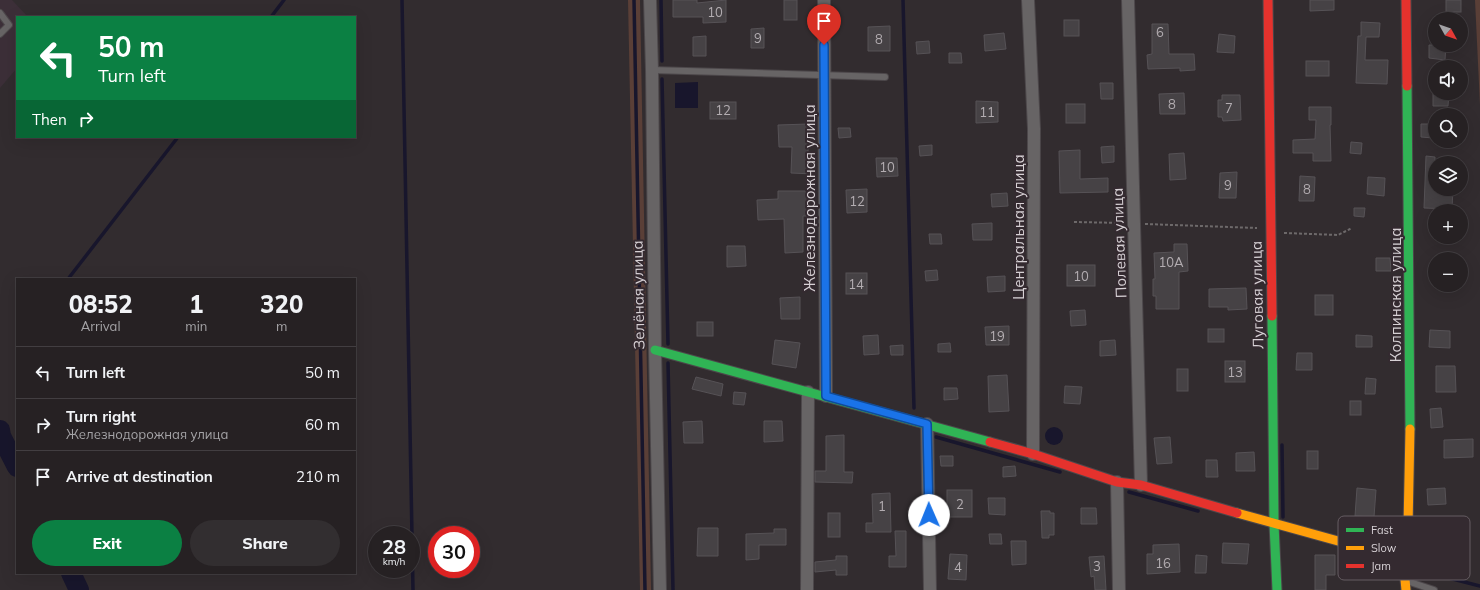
<!DOCTYPE html>
<meta charset="utf-8">
<style>
body{margin:0;font-family:Mulish,sans-serif;background:#322e30;color:#f1f3f6;height:100vh;display:flex;flex-direction:column;font-size:15px;white-space:nowrap}
*{box-sizing:border-box;margin:0}
p{font-size:13px;color:#a4a3a6}
.icon{flex:none;width:22px;height:22px;fill:none;stroke:currentColor;stroke-width:2;stroke-linecap:round;stroke-linejoin:round}
.map{position:relative;flex:1;overflow:hidden}
.details{position:absolute;left:16px;top:278px;width:340px;height:296px;display:flex;flex-direction:column;background:#262123;border-radius:0px;box-shadow:0 4px 16px #0002,0 0 0 1px #423e41}
.details>*{flex:none}
.guide{position:absolute;left:16px;top:16px;width:340px;height:122px;border-radius:0px;box-shadow:0 4px 16px #0002,0 0 0 1px #423e41;background:#0b8043;color:#fff;overflow:hidden}
.needle{width:26px;rotate:130deg}
.fabs{position:absolute;left:1428px;top:12px;display:grid;gap:8px}
.fabs a{display:grid;place-items:center;width:40px;height:40px;border-radius:50%;background:#262123;box-shadow:0 4px 16px #0002,0 0 0 1px #423e41;font-size:20px}
.speed{position:absolute;left:368px;top:526px;display:flex;gap:8px;font-size:20px;font-weight:700;text-align:center}
.speed>*{display:grid;place-content:center;width:52px;height:52px;border-radius:50%;background:#262123;box-shadow:0 4px 16px #0002,0 0 0 1px #423e41;line-height:1}
.speed small{font-size:10px;font-weight:400}
.speed .limit{border:6px solid #d22;background:#fff;color:#111}
.pin{position:absolute;display:grid;place-items:center;width:34px;height:34px;color:#fff;margin:-41px -17px;border-radius:50% 50% 50% 0;rotate:-45deg;box-shadow:0 0 4px #0007}
.pin .icon{rotate:45deg}
.me{position:absolute;width:44px;margin:-22px;rotate:359deg;stroke-linejoin:round;filter:drop-shadow(0 0 3px #0008)}
.turn{display:flex;align-items:center;gap:14px;height:84px;padding:0 16px;font-size:18px}
.turn .icon{width:52px;height:52px;stroke-width:2.5}
.turn b{display:block;font-size:28px;line-height:34px}
.then{display:flex;align-items:center;height:38px;padding:0 16px;background:#0003;gap:8px;font-size:15px}
.eta{display:flex;justify-content:space-evenly;align-items:center;height:68px;text-align:center}
.eta b{font-size:24px;font-weight:800;line-height:28px}
.cta{display:flex;gap:8px;margin-top:auto;padding:8px 16px}
.cta a{flex:1;height:46px;border-radius:24px;background:#0b8043;color:#fff;font-size:16px;font-weight:800;line-height:46px;text-align:center}
.cta a+a{background:#322e30;color:#f1f3f6}
ul{padding:0;list-style:none}
li{display:flex;align-items:center;gap:12px;height:52px;padding:0 16px;border-top:1px solid #423e41}
li div{flex:1}
li b{display:block;font-size:15px}
li em{font-style:normal}
.map>svg:first-child{display:block}
.built{fill:#3c2f38}
.green{fill:#5a3f37}
.water{fill:#18162c}
.lines{fill:none;stroke-linecap:round;stroke-linejoin:round}
.stream{stroke:#18162c;stroke-width:3.5}
.river{stroke:#18162c;stroke-width:20}
.building{fill:#464245;stroke:#565256}
.lane-casing{stroke:#4c474a;stroke-width:8}
.street-casing{stroke:#4c474a;stroke-width:14}
.fast-casing{stroke:#4c474a;stroke-width:11}
.slow-casing{stroke:#4c474a;stroke-width:11}
.jam-casing{stroke:#4c474a;stroke-width:11}
.path{stroke:#6d696a;stroke-width:2;stroke-dasharray:3 2;stroke-linecap:butt}
.lane{stroke:#676465;stroke-width:6}
.street{stroke:#676465;stroke-width:12}
.fast{stroke:#30b455;stroke-width:9}
.slow{stroke:#ff9f0a;stroke-width:9}
.jam{stroke:#e5322d;stroke-width:9}
.route-casing{stroke:#114b97;stroke-width:10}
.route{stroke:#1a73e8;stroke-width:7}
.labels{text-anchor:middle;dominant-baseline:central;stroke-width:4;stroke-linejoin:round;paint-order:stroke}
.number-label{font-size:13px;fill:#b3adb1}
.street-label{font-size:15px;fill:#d7d1d5;stroke:#342a30}
.key{fill:#342a30;stroke:#655c62;stroke-width:1}
.key-label{font-size:11px;fill:#d7d1d5}
</style>
<div class="map">
<svg width="1480" height="590" viewBox="0 0 1480 590">
<rect width="100%" height="100%" fill="#322c2f"/>
<polygon class="built" points="0,0 12,0 28,17 17,17 17,68 0,88"/>
<g class="green">
<polygon points="628,0 640,0 651,590 640,590"/>
<polygon points="1475,0 1480,0 1480,105"/>
</g>
<g class="water">
<polygon points="698,82 698,108 675,108 675,83"/>
<circle cx="1054" cy="436" r="9"/>
</g>
<g class="lines">
<g class="stream">
<polyline points="402,0 413,590"/>
<polyline points="634,0 645,590"/>
<polyline points="661,0 662,61"/>
<polyline points="903,0 914,408"/>
<polyline points="271,17 284,0"/>
<polyline points="662,79 668,344"/>
<polyline points="68,279 178,137"/>
<polyline points="668,363 673,590"/>
<polyline points="936,437 1060,472"/>
<polyline points="1282,445 1283,517"/>
<polyline points="1129,492 1198,511"/>
<polyline points="1414,569 1480,586"/>
</g>
<g class="river">
<polyline points="0,430 1,436 17,467"/>
<polyline points="71,573 79,590"/>
</g>
</g>
<g class="building">
<polygon points="673,0 697,0 697,3 726,0 726,22 703,23 703,17 673,17"/>
<rect x="784" y="0" width="13" height="20"/>
<polygon points="1310,0 1334,0 1334,10 1310,11"/>
<rect x="1446" y="0" width="15" height="12"/>
<rect x="1064" y="20" width="15" height="16"/>
<polygon points="1361,22 1380,23 1379,37 1366,37 1365,60 1388,60 1387,84 1356,83 1358,36 1361,36"/>
<polygon points="1152,24 1168,24 1169,54 1194,54 1195,70 1180,71 1180,68 1148,69 1147,55 1152,54"/>
<polygon points="890,26 890,51 868,51 868,27"/>
<polygon points="764,28 764,48 751,48 751,29"/>
<polygon points="1004,33 1006,49 985,51 984,35"/>
<polygon points="1219,34 1235,36 1234,53 1217,52"/>
<polygon points="706,36 706,56 693,56 693,37"/>
<polygon points="929,41 930,53 917,54 916,42"/>
<polygon points="1429,45 1446,45 1445,60 1429,58"/>
<polygon points="949,53 961,53 962,63 949,63"/>
<rect x="1306" y="61" width="23" height="15"/>
<polygon points="1100,83 1113,83 1113,99 1101,99"/>
<polygon points="1184,93 1185,114 1160,114 1159,94"/>
<polygon points="1433,93 1449,93 1448,106 1433,106"/>
<polygon points="1222,95 1240,95 1241,120 1223,121 1222,117 1218,117 1218,100 1222,100"/>
<polygon points="976,101 998,102 998,122 976,123"/>
<rect x="710" y="102" width="26" height="17"/>
<rect x="1066" y="104" width="19" height="19"/>
<polygon points="1309,107 1331,107 1331,125 1330,125 1331,161 1313,161 1313,153 1293,153 1293,140 1315,139 1316,120 1309,120"/>
<polygon points="808,124 808,158 814,158 814,174 791,173 792,147 779,147 778,125"/>
<polygon points="1421,124 1433,124 1433,138 1421,137"/>
<polygon points="838,128 850,128 851,137 839,138"/>
<polygon points="1351,142 1362,143 1361,154 1350,153"/>
<polygon points="932,145 932,155 920,156 919,146"/>
<polygon points="1114,146 1114,162 1102,163 1101,147"/>
<polygon points="1080,150 1080,179 1108,178 1108,192 1060,193 1059,151"/>
<polygon points="1184,153 1186,179 1170,180 1169,154"/>
<polygon points="1426,156 1435,157 1435,189 1453,189 1452,209 1424,208"/>
<polygon points="876,158 897,158 898,176 877,177"/>
<polygon points="1237,172 1236,198 1219,198 1220,173"/>
<polygon points="1300,176 1315,177 1314,201 1299,201"/>
<polygon points="1368,177 1385,178 1384,196 1367,194"/>
<polygon points="867,189 867,212 847,213 846,190"/>
<polygon points="778,191 808,191 808,216 803,216 803,252 785,253 784,219 758,220 757,200 778,199"/>
<polygon points="1007,193 1008,206 992,207 991,194"/>
<polygon points="1354,208 1365,208 1364,217 1354,216"/>
<polygon points="992,223 992,240 973,240 972,224"/>
<polygon points="929,234 941,234 942,244 930,244"/>
<polygon points="1174,244 1187,244 1188,271 1179,272 1179,309 1156,309 1156,296 1153,296 1153,279 1155,279 1154,253 1174,252"/>
<polygon points="727,246 745,246 746,266 727,267"/>
<polygon points="1376,258 1390,258 1391,271 1376,271"/>
<rect x="1067" y="265" width="28" height="21"/>
<polygon points="937,270 938,280 926,281 925,271"/>
<rect x="846" y="273" width="21" height="21"/>
<polygon points="1005,276 1005,291 988,292 987,277"/>
<polygon points="1246,288 1247,309 1228,310 1228,307 1209,307 1209,289"/>
<rect x="1315" y="295" width="18" height="20"/>
<polygon points="800,297 800,319 781,319 780,298"/>
<polygon points="1085,310 1086,325 1071,326 1070,311"/>
<rect x="697" y="322" width="16" height="14"/>
<polygon points="1009,326 1009,345 986,345 985,327"/>
<rect x="1208" y="329" width="16" height="13"/>
<polygon points="1430,330 1450,331 1450,348 1429,347"/>
<polygon points="878,335 879,354 864,355 863,336"/>
<polygon points="1356,335 1372,336 1372,347 1356,347"/>
<polygon points="775,340 800,343 796,368 772,364"/>
<polygon points="1115,340 1116,355 1100,356 1100,341"/>
<polygon points="950,343 951,352 938,352 938,344"/>
<polygon points="903,345 903,355 891,355 890,346"/>
<polygon points="1297,353 1312,353 1312,370 1296,370"/>
<rect x="1225" y="361" width="20" height="21"/>
<polygon points="1436,366 1455,366 1456,392 1436,392"/>
<rect x="1177" y="369" width="11" height="22"/>
<polygon points="1007,375 1009,411 989,412 988,376"/>
<polygon points="696,377 723,384 721,396 692,389"/>
<polygon points="1366,378 1376,379 1375,394 1365,394"/>
<polygon points="1065,386 1082,387 1080,404 1064,403"/>
<polygon points="944,388 957,388 958,399 944,400"/>
<polygon points="734,392 746,393 744,405 733,404"/>
<rect x="1350" y="401" width="11" height="14"/>
<polygon points="1441,408 1443,427 1431,428 1430,409"/>
<polygon points="702,421 703,443 684,443 683,422"/>
<polygon points="764,421 782,421 783,441 764,442"/>
<polygon points="844,435 844,472 853,472 852,483 815,482 815,471 826,471 826,436"/>
<polygon points="1170,437 1172,463 1157,464 1154,438"/>
<polygon points="1473,439 1473,457 1444,458 1444,440"/>
<rect x="1307" y="451" width="11" height="18"/>
<polygon points="1254,452 1255,471 1236,471 1236,453"/>
<polygon points="940,456 953,456 953,466 941,466"/>
<polygon points="1206,460 1217,460 1218,477 1206,477"/>
<polygon points="1015,466 1016,476 1003,477 1003,467"/>
<polygon points="1357,488 1376,490 1374,517 1355,516"/>
<polygon points="1445,488 1446,504 1428,505 1427,489"/>
<rect x="947" y="490" width="25" height="27"/>
<polygon points="890,493 891,532 866,532 866,523 873,523 872,494"/>
<polygon points="988,498 1005,498 1005,515 989,514"/>
<polygon points="1081,508 1096,508 1097,524 1081,524"/>
<polygon points="1041,511 1050,511 1050,513 1054,513 1054,535 1049,535 1049,538 1042,538"/>
<rect x="828" y="513" width="12" height="24"/>
<polygon points="698,528 718,528 718,556 697,556"/>
<polygon points="774,529 786,529 786,545 759,545 759,559 746,560 746,534 774,533"/>
<polygon points="895,531 906,531 906,567 889,567 889,556 896,556"/>
<polygon points="989,534 1001,534 1002,544 990,544"/>
<polygon points="1011,541 1026,541 1026,564 1012,565"/>
<polygon points="1223,543 1249,544 1247,564 1222,563"/>
<polygon points="1179,544 1180,572 1147,574 1147,554 1153,554 1153,545"/>
<polygon points="950,554 967,555 966,580 948,579"/>
<polygon points="1196,555 1207,556 1206,573 1195,573"/>
<polygon points="1315,555 1335,555 1335,575 1326,575 1326,590 1315,590"/>
<polygon points="836,556 847,556 847,575 836,575 836,570 815,572 815,562 836,560"/>
<polygon points="1104,556 1106,590 1095,590 1094,576 1091,577 1089,557"/>
</g>
<g class="lines">
<defs>
<g id="lane">
<polyline points="0,13 9,25 0,34"/>
<polyline points="652,70 885,77"/>
<polyline points="1407,581 1434,590"/>
</g>
<g id="street">
<polyline points="650,0 652,70 655,350 660,590"/>
<polyline points="824,0 826,396"/>
<polyline points="1028,0 1034,129 1033,454"/>
<polyline points="1128,0 1141,485"/>
<polyline points="927,424 930,590"/>
<polyline points="1117,482 1119,590"/>
<polyline points="807,590 808,392"/>
</g>
<g id="fast">
<polyline points="1407,86 1410,429"/>
<polyline points="1272,316 1274,524 1277,590"/>
<polyline points="655,350 990,442"/>
</g>
<g id="slow">
<polyline points="1237,513 1403,559"/>
<polyline points="1406,590 1403,559 1408,527 1410,429"/>
</g>
<g id="jam">
<polyline points="1268,0 1272,316"/>
<polyline points="1406,0 1407,86"/>
<polyline points="990,442 1033,454 1117,482 1141,485 1237,513"/>
</g>
</defs>
<use href="#lane" class="lane-casing"/>
<use href="#street" class="street-casing"/>
<use href="#fast" class="fast-casing"/>
<use href="#slow" class="slow-casing"/>
<use href="#jam" class="jam-casing"/>
<g class="path">
<polyline points="1074,222 1123,223"/>
<polyline points="1145,224 1257,228"/>
<polyline points="1284,233 1338,235 1352,228"/>
</g>
<use href="#lane" class="lane"/>
<use href="#street" class="street"/>
<use href="#fast" class="fast"/>
<use href="#slow" class="slow"/>
<use href="#jam" class="jam"/>
</g>
<g class="lines">
<defs>
<polyline id="route" points="824,45 826,396 927,424 929,515"/>
</defs>
<use href="#route" class="route-casing"/>
<use href="#route" class="route"/>
</g>
<g class="labels">
<g class="number-label">
<text x="715" y="12">10</text>
<text x="1160" y="32">6</text>
<text x="758" y="38">9</text>
<text x="879" y="39">8</text>
<text x="1172" y="104">8</text>
<text x="1229" y="108">7</text>
<text x="723" y="110">12</text>
<text x="987" y="112">11</text>
<text x="887" y="167">10</text>
<text x="1228" y="185">9</text>
<text x="1307" y="189">8</text>
<text x="857" y="201">12</text>
<text x="1171" y="262">10А</text>
<text x="1081" y="276">10</text>
<text x="856" y="284">14</text>
<text x="997" y="336">19</text>
<text x="1235" y="372">13</text>
<text x="960" y="504">2</text>
<text x="882" y="506">1</text>
<text x="1163" y="563">16</text>
<text x="1097" y="566">3</text>
<text x="958" y="567">4</text>
</g>
<g class="street-label">
<text transform="translate(809 198) rotate(-90)">Железнодорожная улица</text>
<text transform="translate(1018 227) rotate(-90)">Центральная улица</text>
<text transform="translate(1119 243) rotate(-92)">Полевая улица</text>
<text transform="translate(638 295) rotate(-91)">Зелёная улица</text>
<text transform="translate(1257 295) rotate(-91)">Луговая улица</text>
<text transform="translate(1395 295) rotate(-90)">Колпинская улица</text>
</g>
</g>
<rect x="1338" y="516" width="132" height="64" rx="6" class="key"/>
<rect x="1346" y="528" width="18" height="4" fill="#30b455"/>
<rect x="1346" y="546" width="18" height="4" fill="#ff9f0a"/>
<rect x="1346" y="564" width="18" height="4" fill="#e5322d"/>
<g class="key-label">
<text x="1371" y="534">Fast</text>
<text x="1371" y="552">Slow</text>
<text x="1371" y="570">Jam</text>
</g>
</svg>
<div class="fabs">
<a><svg class="needle" viewBox="-14 -14 28 28"><path d="M0-13l5 13h-10z" fill="#e53935"/><path d="M0 13l5-13h-10z" fill="#a4a3a6"/></svg></a>
<a><svg class="icon" aria-label="sound" viewBox="0 0 24 24"><path d="M4 9h4l5-4v14l-5-4H4zM17 9q2 3 0 6"/></svg></a>
<a><svg class="icon" aria-label="search" viewBox="0 0 24 24"><circle cx="10" cy="10" r="6"/><path d="M15 15l6 6"/></svg></a>
<a><svg class="icon" aria-label="layers" viewBox="0 0 24 24"><path d="M12 4l9 5-9 5-9-5zM3 14l9 5 9-5"/></svg></a>
<a>+</a>
<a>−</a>
</div>
<div class="speed"><div>28<small>km/h</small></div><div class="limit">30</div></div>
<div class="pin" style="left:824px;top:45px;background:#d93025"><svg class="icon" aria-label="arrive" viewBox="0 0 24 24"><path d="M6 21V4h12l-3 4 3 4H6"/></svg></div>
<svg class="me" style="left:929px;top:515px" viewBox="-20 -20 40 40"><circle r="19" fill="#fff"/><path d="M0-13L10 11 0 6-10 11z" fill="#1a73e8"/></svg>
<div class="guide">
<div class="turn"><svg class="icon" aria-label="left" viewBox="0 0 24 24"><path d="M17 20v-9H6M10 6l-5 5 5 5"/></svg><div><b>50 m</b>Turn left</div></div>
<div class="then">Then<svg class="icon" aria-label="right" viewBox="0 0 24 24"><path d="M7 20v-9h11M14 6l5 5-5 5"/></svg></div>
</div>
<section class="details">
<div class="eta">
<div><b>08:52</b><p>Arrival</p></div>
<div><b>1</b><p>min</p></div>
<div><b>320</b><p>m</p></div>
</div>
<ul>
<li><svg class="icon" aria-label="left" viewBox="0 0 24 24"><path d="M17 20v-9H6M10 6l-5 5 5 5"/></svg><div><b>Turn left</b></div><em>50 m</em></li>
<li><svg class="icon" aria-label="right" viewBox="0 0 24 24"><path d="M7 20v-9h11M14 6l5 5-5 5"/></svg><div><b>Turn right</b><p>Железнодорожная улица</p></div><em>60 m</em></li>
<li><svg class="icon" aria-label="arrive" viewBox="0 0 24 24"><path d="M6 21V4h12l-3 4 3 4H6"/></svg><div><b>Arrive at destination</b></div><em>210 m</em></li>
</ul>
<div class="cta"><a>Exit</a><a>Share</a></div>
</section>
</div>
